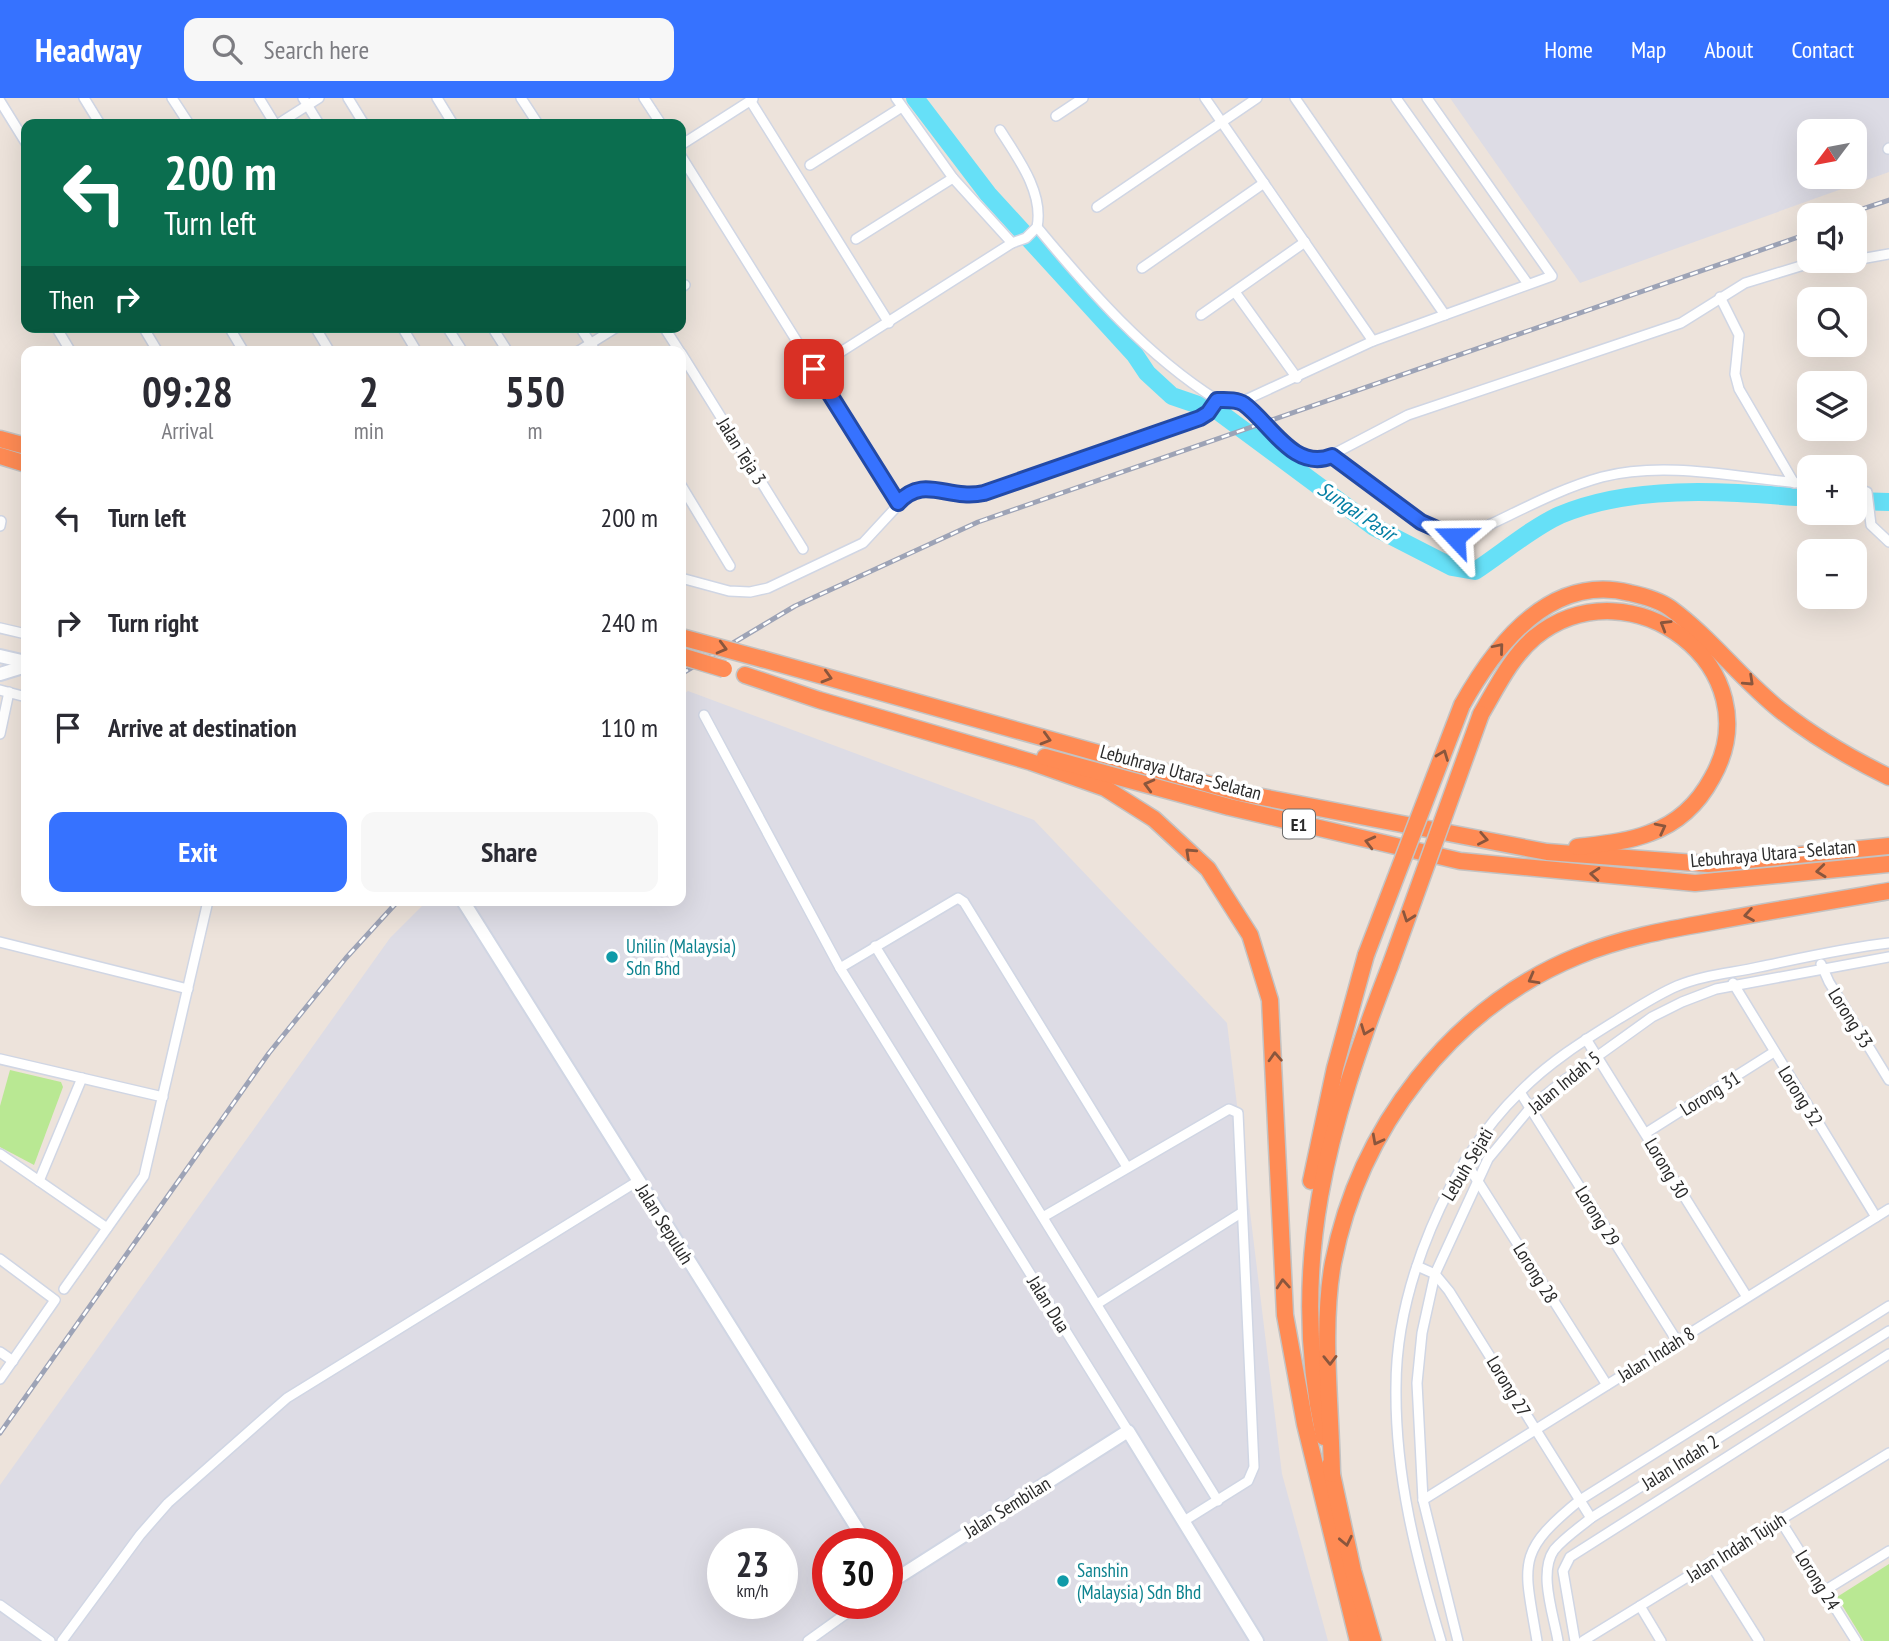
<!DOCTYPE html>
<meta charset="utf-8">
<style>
body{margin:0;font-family:"PT Sans Narrow",sans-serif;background:#f7f7f7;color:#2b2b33;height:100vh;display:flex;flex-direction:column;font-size:26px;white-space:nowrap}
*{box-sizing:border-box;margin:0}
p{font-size:23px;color:#7c7c81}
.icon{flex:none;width:38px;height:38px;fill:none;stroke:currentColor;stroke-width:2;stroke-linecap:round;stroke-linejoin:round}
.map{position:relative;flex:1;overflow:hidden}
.details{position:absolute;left:21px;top:248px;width:665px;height:560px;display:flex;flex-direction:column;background:#fff;border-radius:14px;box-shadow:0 7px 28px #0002}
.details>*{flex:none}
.banner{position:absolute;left:21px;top:21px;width:665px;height:214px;border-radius:14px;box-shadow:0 7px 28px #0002;background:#0b6e4f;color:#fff;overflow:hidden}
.needle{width:46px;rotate:238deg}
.fabs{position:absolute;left:1797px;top:21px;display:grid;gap:14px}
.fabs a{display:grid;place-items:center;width:70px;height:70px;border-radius:14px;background:#fff;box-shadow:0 7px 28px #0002;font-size:35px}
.speed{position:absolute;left:707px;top:1430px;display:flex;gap:14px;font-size:35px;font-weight:700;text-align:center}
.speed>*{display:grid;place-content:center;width:91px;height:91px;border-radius:50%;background:#fff;box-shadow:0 7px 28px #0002;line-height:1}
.speed small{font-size:18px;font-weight:400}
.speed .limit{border:10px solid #d22;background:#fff;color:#111}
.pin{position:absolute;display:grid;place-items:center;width:60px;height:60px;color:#fff;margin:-30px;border-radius:14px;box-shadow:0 4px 10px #0006}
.me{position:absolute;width:77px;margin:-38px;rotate:293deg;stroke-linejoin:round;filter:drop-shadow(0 0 5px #0008)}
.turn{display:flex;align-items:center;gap:24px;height:147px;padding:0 28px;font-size:32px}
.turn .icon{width:91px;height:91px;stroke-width:2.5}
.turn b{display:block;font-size:49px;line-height:60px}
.then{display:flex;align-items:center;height:66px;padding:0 28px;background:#0003;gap:14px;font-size:26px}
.eta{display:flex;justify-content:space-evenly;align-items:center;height:119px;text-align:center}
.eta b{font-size:42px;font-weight:700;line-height:49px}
.button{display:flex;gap:14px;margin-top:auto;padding:14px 28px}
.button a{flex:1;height:80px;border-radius:14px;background:#3672ff;color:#fff;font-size:28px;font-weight:700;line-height:80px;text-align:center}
.button a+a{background:#f7f7f7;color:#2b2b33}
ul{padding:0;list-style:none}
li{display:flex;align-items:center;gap:21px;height:105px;padding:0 28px}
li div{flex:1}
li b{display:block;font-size:26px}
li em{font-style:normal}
header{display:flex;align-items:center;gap:42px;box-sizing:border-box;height:98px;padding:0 35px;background:#3672ff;color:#fff}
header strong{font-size:33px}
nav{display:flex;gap:38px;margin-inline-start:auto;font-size:24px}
.search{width:490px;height:63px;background:#f7f7f7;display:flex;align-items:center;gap:18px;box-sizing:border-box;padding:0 24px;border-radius:14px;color:#7c7c81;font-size:26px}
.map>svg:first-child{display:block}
.industrial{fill:#dddce5;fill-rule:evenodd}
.green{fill:#b9e893}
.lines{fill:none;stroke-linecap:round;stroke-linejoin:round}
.river{stroke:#66e0f7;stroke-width:18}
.street-casing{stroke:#d0d6e4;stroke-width:12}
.secondary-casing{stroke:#d0d6e4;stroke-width:16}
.highway-casing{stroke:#c3c3c3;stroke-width:19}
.street{stroke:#fff;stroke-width:9}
.secondary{stroke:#fff;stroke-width:12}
.highway{stroke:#ff8b54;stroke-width:16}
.rail-casing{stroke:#9da3b6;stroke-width:5}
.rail{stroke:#fff;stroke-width:2.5;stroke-dasharray:8;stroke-linecap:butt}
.highway-bridge-casing{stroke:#c3c3c3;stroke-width:19;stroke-linecap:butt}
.highway-bridge{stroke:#ff8b54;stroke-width:16}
.oneway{stroke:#8a563d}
.route-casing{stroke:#234aa6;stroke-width:18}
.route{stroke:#3672ff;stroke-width:12}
.culture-dot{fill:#0f9aa8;stroke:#fff;stroke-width:2.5}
.labels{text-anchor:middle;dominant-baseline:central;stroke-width:7;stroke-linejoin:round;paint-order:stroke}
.shield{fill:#fff;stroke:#6a6a6a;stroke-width:2}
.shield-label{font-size:18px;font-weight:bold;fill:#2a2a2a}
.street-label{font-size:19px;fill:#2a2a2a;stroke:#fff}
.culture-label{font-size:19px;fill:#0d838f;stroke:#fff;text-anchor:start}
.water-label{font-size:21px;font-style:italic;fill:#047fa4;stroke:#fff}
</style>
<header>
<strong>Headway</strong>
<div class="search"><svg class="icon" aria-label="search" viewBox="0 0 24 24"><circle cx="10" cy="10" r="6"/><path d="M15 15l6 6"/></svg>Search here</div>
<nav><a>Home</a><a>Map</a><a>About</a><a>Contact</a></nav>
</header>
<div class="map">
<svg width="1889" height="1543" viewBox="0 0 1889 1543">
<rect width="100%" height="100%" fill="#ede3db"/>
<g class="industrial">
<path d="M1450,0H1889V74L1580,185ZM1810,33H1855V79H1810Z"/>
<path d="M688,593L1034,722L1227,925L1282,1376L1328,1543H0V1387L390,840L427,803H681V598ZM723,1446H782V1505H723ZM828,1446H887V1505H828Z"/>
</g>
<g class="green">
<polygon points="10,972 61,984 63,989 34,1067 0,1049 0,1008"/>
<polygon points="1889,1466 1889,1543 1864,1543 1837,1499"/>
</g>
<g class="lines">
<g class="river">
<path d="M915,0L988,96L1135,257L1147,275L1172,298L1219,314L1374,429L1452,469L1475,473C1501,456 1533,429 1560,417C1637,385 1729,394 1810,400"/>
<polyline points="1855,403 1889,404"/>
</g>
<defs>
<g id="street">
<polyline points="84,0 100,26"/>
<polyline points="172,0 189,26"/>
<polyline points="259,0 275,26"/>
<polyline points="303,0 319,26"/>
<polyline points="348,0 364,26"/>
<polyline points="437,0 453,26"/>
<polyline points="521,0 538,26"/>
<polyline points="644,0 661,26"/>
<polyline points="1205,0 1373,243"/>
<polyline points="1295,0 1445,217"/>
<polyline points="1396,0 1528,186"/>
<polyline points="750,2 889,225"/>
<polyline points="0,3 26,45"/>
<polyline points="1056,18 1083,0"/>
<polyline points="278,26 319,0"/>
<path d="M1000,32C1018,60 1044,95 1037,129L1026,140L1012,145"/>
<polyline points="681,47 753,1"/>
<polyline points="1888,51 1889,50"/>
<polyline points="681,58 898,405"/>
<polyline points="810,67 902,9"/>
<polyline points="1097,109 1257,0"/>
<path d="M1037,129C1090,193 1146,257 1217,302"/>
<polyline points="856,141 953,80"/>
<polyline points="1855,162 1889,156"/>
<polyline points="1142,170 1264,85"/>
<polyline points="681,190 685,187"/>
<polyline points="1235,194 1297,280"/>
<polyline points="1720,199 1739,237 1735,276 1739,291 1794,385"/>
<polyline points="1201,217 1305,144"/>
<polyline points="56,229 71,254"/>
<polyline points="143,229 158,254"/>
<polyline points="229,229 244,254"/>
<polyline points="315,229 330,254"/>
<polyline points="402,229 417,254"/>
<polyline points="447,229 463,254"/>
<polyline points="492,229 508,254"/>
<polyline points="580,229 596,254"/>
<polyline points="664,229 680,254"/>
<polyline points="577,254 617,229"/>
<polyline points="681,255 803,451"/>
<polyline points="814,271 1012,145 953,80 896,0"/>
<polyline points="1241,304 1294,353 1303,360 1322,362 1408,317 1681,225 1745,185 1817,163"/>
<path d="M1332,358L1429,429L1455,439L1474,434C1516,415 1558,391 1602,379C1669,362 1742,381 1810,386"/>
<polyline points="681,387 730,468"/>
<polyline points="1855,390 1867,394 1871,427 1889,444"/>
<polyline points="0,428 1,423"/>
<polyline points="681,480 729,493 750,494 768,490 863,445 913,391 960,397 984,395 1200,320 1217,302 1241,304 1373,243 1552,178 1427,0"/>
<polyline points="0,530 26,536"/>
<polyline points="0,592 26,599"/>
<polyline points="704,617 840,870 1128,1333"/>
<polyline points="0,636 9,594"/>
<polyline points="0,844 188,891"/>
<polyline points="875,848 1218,1403"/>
<polyline points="1821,866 1829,884 1889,982"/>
<polyline points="840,870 958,800 964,804 1127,1069"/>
<polyline points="1733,885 1876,1119"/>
<polyline points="1586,941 1747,1199"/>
<polyline points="0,961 163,999"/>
<polyline points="1520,994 1677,1243"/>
<polyline points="1646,1035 1774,954"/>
<polyline points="0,1056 107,1130"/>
<polyline points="1465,1063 1607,1287"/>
<polyline points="39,1083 82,980"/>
<polyline points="1043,1119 1229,1011 1238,1015 1254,1369 1248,1383 1184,1423"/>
<polyline points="0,1161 55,1202 0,1281"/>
<polyline points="1417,1168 1435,1176 1449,1193 1591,1420"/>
<polyline points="64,1191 144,1078 208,803"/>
<polyline points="1097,1206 1241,1115"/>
<polyline points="0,1254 13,1263"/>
<polyline points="1423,1402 1889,1111"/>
<polyline points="1780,1422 1856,1543"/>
<polyline points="1710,1465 1759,1543"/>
<polyline points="1824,1493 1889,1453"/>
<polyline points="0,1507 50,1543"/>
<polyline points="1640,1508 1661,1543"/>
<polyline points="62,1543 140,1437 168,1405 287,1300 638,1083"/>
<polyline points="808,1543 861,1505"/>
<path d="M1441,1543C1416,1459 1395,1378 1396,1289C1396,1189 1448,1064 1520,994C1548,965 1583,943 1617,922C1637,910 1656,897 1677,888C1703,877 1732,875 1759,869C1802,860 1845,850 1889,845"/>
<polyline points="1458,1543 1423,1402 1417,1285 1422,1235 1435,1176 1488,1061 1531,1009 1563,983 1652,919 1682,904 1716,891 1889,859"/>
<path d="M1537,1543C1524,1465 1515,1455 1580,1402L1889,1208"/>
<path d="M1558,1543C1554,1518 1538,1475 1554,1452C1564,1440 1579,1430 1591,1420L1889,1233"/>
<polyline points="1575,1543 1563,1473 1570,1459 1889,1256"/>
<polyline points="1583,1543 1889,1355"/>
</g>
<g id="secondary">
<polyline points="0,558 26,564"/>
<polyline points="0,576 26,568"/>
<polyline points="463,803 867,1446"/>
<polyline points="887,1478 891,1484 1128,1333 1257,1543"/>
</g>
<g id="highway">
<polyline points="0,341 26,348"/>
<polyline points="0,358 26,366"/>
<polyline points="762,561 1241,695 1547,754 1708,766 1889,748"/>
<polyline points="745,577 819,602 1031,664 1105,690 1154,721 1208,771 1250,837 1270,902 1285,1217 1305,1326 1358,1543"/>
<path d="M1462,607C1496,546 1551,475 1630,495C1644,498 1659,502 1670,510C1710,539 1741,581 1780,612C1814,639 1850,660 1889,679"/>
<path d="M1481,616C1497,589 1511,559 1535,539C1632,462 1774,571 1712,680C1698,706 1678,725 1650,735C1627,744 1602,746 1577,749"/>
<polyline points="1045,659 1229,709 1460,763 1695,785 1889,766"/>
<polyline points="1311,1083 1335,970 1366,857"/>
<path d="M1324,1339C1287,1166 1328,1028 1390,868"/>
<polyline points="1330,1367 1353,1473 1373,1543"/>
<path d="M1332,1376C1331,1309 1321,1230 1333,1165C1359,1031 1451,910 1578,858C1621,840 1666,832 1711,824C1770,813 1830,803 1889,793"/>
</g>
</defs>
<use href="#street" class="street-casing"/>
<use href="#secondary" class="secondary-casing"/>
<use href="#highway" class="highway-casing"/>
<use href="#street" class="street"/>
<use href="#secondary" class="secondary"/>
<use href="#highway" class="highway"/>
<defs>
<g id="rail">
<polyline points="1844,117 1889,102"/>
<polyline points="681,576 795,508 978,424 1810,135"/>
<polyline points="0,1335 269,955 346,860 398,803"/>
</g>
</defs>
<use href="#rail" class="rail-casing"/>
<use href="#rail" class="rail"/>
<defs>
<g id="highway-bridge">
<polyline points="681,539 762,561"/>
<polyline points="681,558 724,571"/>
<polyline points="1366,857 1462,607"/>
<polyline points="1390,868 1481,616"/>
</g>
</defs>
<use href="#highway-bridge" class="highway-bridge-casing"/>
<use href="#highway-bridge" class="highway-bridge"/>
</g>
<defs><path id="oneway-chevron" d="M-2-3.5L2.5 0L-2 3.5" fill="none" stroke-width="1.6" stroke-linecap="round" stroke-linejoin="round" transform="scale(1.75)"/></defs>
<g class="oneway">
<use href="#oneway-chevron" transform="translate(1665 527) rotate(-149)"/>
<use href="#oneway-chevron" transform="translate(722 550) rotate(15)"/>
<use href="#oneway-chevron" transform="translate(1499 550) rotate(-50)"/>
<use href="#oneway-chevron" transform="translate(827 579) rotate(16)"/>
<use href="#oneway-chevron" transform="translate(1749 583) rotate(43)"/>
<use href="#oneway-chevron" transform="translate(1046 641) rotate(16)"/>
<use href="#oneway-chevron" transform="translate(1443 657) rotate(-69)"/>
<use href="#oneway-chevron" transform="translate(1149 687) rotate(-165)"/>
<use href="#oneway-chevron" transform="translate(1661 730) rotate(-27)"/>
<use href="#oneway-chevron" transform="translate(1483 741) rotate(11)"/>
<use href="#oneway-chevron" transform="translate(1370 744) rotate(-166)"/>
<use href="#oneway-chevron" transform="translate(1190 755) rotate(-137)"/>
<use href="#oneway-chevron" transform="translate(1821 773) rotate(174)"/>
<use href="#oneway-chevron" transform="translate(1595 776) rotate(-175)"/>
<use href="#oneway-chevron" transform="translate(1749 817) rotate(170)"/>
<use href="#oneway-chevron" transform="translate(1408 819) rotate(110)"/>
<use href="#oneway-chevron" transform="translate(1533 881) rotate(151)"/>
<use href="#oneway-chevron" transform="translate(1366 932) rotate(111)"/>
<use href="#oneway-chevron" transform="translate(1275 959) rotate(-93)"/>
<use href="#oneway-chevron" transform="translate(1377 1042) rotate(118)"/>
<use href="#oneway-chevron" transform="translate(1283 1186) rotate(-94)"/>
<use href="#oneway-chevron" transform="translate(1330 1262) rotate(89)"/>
<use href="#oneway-chevron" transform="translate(1346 1443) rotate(78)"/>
</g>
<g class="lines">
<defs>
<path id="route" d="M814,271L898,405C924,376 948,403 984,395L1200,320L1208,315L1217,302C1225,302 1237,301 1244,306C1270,325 1294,374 1332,358L1421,424L1455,439"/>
</defs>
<use href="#route" class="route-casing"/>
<use href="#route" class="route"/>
</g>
<g class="culture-dot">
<circle cx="612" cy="859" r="7"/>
<circle cx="1063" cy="1483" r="7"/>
</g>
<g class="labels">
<rect class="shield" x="1283" y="711.5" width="32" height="29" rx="5"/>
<g class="shield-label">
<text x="1299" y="726">E1</text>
</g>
<g class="street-label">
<text transform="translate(742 353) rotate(58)">Jalan Teja 3</text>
<text transform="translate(1181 674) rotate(15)">Lebuhraya Utara–Selatan</text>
<text transform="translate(1773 755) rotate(-5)">Lebuhraya Utara–Selatan</text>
<text transform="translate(1851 920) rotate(58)">Lorong 33</text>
<text transform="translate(1564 984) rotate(-39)">Jalan Indah 5</text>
<text transform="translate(1710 995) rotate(-32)">Lorong 31</text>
<text transform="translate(1801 998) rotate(58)">Lorong 32</text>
<text transform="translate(1467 1066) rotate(-59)">Lebuh Sejati</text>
<text transform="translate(1667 1070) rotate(59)">Lorong 30</text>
<text transform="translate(1598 1118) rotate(58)">Lorong 29</text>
<text transform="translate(665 1126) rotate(58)">Jalan Sepuluh</text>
<text transform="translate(1536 1175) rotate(58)">Lorong 28</text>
<text transform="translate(1049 1206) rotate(58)">Jalan Dua</text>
<text transform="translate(1656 1256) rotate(-32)">Jalan Indah 8</text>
<text transform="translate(1509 1288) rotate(59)">Lorong 27</text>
<text transform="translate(1680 1364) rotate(-32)">Jalan Indah 2</text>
<text transform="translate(1007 1409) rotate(-32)">Jalan Sembilan</text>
<text transform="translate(1736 1449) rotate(-32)">Jalan Indah Tujuh</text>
<text transform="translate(1818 1482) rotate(58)">Lorong 24</text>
</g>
<g class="culture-label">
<text x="626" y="848">Unilin (Malaysia)<tspan x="626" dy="22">Sdn Bhd</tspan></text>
<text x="1077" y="1472">Sanshin<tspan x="1077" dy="22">(Malaysia) Sdn Bhd</tspan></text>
</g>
<g class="water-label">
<text transform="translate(1357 413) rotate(34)">Sungai Pasir</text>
</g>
</g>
</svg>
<div class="fabs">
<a><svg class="needle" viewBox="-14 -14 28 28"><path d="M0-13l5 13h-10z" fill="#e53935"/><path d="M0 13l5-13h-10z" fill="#7c7c81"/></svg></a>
<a><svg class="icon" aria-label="sound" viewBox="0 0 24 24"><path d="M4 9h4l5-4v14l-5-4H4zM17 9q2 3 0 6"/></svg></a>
<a><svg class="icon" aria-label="search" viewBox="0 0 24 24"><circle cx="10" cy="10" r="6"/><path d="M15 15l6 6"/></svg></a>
<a><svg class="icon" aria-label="layers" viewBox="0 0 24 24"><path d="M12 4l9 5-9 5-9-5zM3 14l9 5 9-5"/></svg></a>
<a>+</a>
<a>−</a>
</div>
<div class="speed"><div>23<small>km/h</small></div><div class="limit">30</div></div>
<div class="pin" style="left:814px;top:271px;background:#d93025"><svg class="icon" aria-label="arrive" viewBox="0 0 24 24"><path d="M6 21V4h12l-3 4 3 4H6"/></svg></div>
<svg class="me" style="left:1455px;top:439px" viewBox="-20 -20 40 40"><path d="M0-17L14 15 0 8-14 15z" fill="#3672ff" stroke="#fff" stroke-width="4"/></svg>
<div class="banner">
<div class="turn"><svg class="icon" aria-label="left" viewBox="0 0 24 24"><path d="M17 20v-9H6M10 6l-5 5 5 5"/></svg><div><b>200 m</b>Turn left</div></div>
<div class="then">Then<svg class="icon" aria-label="right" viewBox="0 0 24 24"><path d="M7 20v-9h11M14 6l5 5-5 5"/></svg></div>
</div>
<section class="details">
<div class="eta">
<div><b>09:28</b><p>Arrival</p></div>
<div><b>2</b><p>min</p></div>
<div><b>550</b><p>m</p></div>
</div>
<ul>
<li><svg class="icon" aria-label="left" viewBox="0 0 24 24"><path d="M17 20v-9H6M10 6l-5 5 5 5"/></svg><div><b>Turn left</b></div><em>200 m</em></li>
<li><svg class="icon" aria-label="right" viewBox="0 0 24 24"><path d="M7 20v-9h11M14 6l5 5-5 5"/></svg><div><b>Turn right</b></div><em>240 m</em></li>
<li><svg class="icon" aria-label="arrive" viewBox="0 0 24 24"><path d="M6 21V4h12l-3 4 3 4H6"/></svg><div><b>Arrive at destination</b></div><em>110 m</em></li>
</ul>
<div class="button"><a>Exit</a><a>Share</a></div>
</section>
</div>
